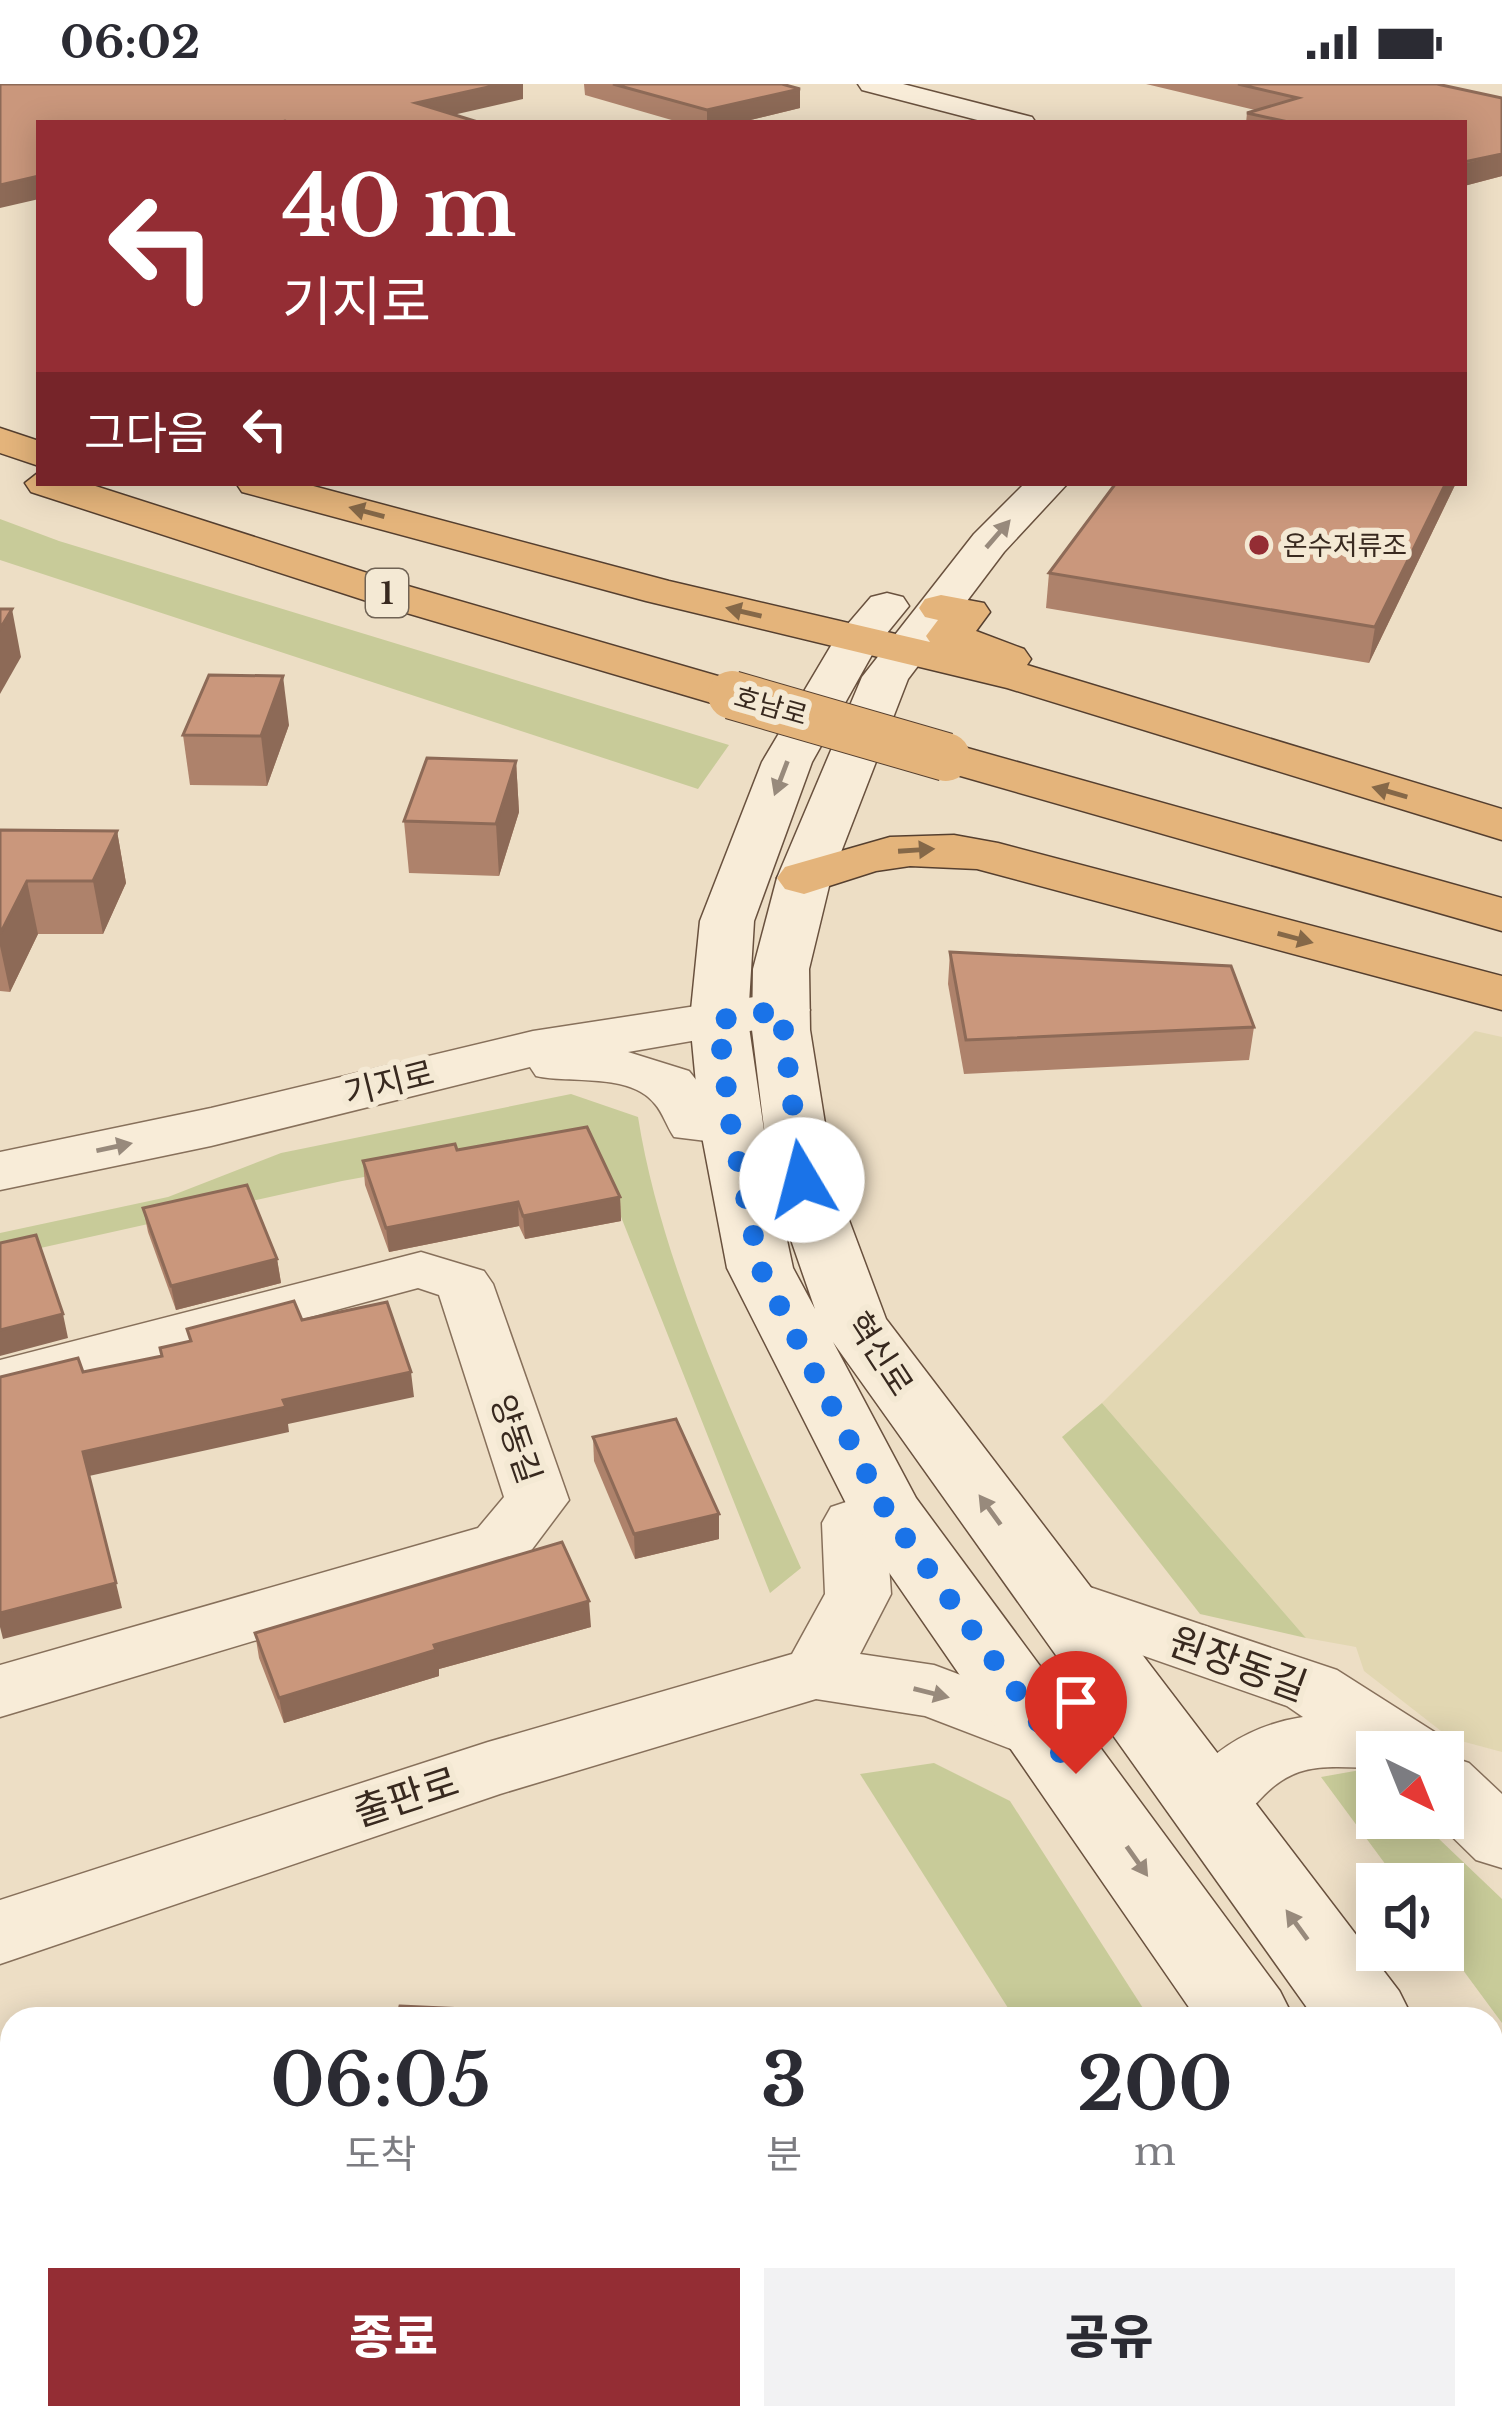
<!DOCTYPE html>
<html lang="ko">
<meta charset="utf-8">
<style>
body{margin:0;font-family:"Libre Baskerville","Noto Sans KR",serif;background:#f2f2f3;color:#2b2b33;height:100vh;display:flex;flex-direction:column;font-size:45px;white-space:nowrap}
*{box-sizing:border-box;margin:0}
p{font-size:39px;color:#7c7c81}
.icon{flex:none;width:66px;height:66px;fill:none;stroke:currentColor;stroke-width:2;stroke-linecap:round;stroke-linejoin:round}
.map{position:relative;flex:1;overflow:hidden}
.panel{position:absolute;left:0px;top:1923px;width:1503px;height:423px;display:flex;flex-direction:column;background:#fff;border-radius:36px 36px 0 0;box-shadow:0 6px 30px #0003}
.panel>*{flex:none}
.top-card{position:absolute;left:36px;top:36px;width:1431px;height:366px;border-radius:0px;box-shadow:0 6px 30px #0003;background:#942d34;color:#fff;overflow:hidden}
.needle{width:78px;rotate:137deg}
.fabs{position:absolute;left:1356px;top:1647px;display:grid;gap:24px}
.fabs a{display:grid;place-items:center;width:108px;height:108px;border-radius:0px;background:#fff;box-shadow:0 6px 30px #0003;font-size:60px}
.pin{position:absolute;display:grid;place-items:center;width:102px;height:102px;color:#fff;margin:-123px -51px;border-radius:50% 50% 50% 0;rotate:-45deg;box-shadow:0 0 12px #0007}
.pin .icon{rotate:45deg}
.me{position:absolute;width:132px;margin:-66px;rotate:352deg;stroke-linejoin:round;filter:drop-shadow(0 0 9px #0008)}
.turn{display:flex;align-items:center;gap:42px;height:252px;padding:0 48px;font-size:54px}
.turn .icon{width:156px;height:156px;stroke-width:2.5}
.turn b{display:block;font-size:84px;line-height:102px}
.then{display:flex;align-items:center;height:114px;padding:0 48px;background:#0003;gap:24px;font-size:45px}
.eta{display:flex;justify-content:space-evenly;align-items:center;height:204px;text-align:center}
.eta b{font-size:72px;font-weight:800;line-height:84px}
.cta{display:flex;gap:24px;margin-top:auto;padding:24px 48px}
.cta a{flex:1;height:138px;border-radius:0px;background:#942d34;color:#fff;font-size:48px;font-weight:800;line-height:138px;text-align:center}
.cta a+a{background:#f2f2f3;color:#2b2b33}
.status{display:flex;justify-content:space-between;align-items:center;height:84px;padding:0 60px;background:#fff;direction:ltr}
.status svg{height:33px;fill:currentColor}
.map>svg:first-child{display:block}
.farmland{fill:#e2d7b2}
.green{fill:#c8cb99}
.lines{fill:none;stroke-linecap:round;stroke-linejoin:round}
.minor-casing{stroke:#87705b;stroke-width:3}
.tertiary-casing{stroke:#87705b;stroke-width:3}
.secondary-casing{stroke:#69513e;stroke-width:3}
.trunk-casing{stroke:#553f2f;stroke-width:3}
.minor{fill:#f8ecd8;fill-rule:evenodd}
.tertiary{fill:#f8ecd8;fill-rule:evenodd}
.secondary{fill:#f8ecd8;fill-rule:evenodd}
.trunk{fill:#e4b47b;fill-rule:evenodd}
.trunk-bridge-casing{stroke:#553f2f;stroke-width:50;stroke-linecap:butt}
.trunk-bridge{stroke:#e4b47b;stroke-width:48}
.wall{fill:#ae826b}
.shaded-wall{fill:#8d6a57}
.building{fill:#ca977c;stroke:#8d6a57;stroke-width:3}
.oneway{fill:#856848}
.oneway2{fill:#988a7c}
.route{stroke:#1a73e8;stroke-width:21;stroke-dasharray:0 37.8}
.poi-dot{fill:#942d34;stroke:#f4e9d4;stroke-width:4.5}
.labels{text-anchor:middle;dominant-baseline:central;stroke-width:12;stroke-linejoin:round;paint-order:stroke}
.far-poi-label{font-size:27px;fill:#38291f;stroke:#f4e9d4;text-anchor:start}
.far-street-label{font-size:27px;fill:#38291f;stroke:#f4e9d4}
.shield{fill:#f4e9d4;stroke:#706355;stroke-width:3}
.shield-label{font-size:30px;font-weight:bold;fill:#38291f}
.street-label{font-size:33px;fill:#38291f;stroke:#f4e9d4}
.near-street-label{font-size:39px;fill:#38291f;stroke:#f4e9d4}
</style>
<div class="status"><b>06:02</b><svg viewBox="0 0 49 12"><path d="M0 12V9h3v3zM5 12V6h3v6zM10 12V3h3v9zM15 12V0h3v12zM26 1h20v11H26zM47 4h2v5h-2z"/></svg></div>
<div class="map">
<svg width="1502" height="2344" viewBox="0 0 1502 2344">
<rect width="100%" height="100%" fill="#eddec5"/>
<polygon class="farmland" points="1475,947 1502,953 1502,1668 1450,1654 1364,1587 1356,1563 1306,1554 1102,1319"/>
<g class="green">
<polygon points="0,435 59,457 729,661 698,705 0,476"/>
<path d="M571,1010L638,1033C662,1184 739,1344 801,1484L770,1509L589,1052L342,1097L0,1173V1149L168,1113L281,1069Z"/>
<polygon points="1102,1319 1306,1554 1200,1530 1062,1353"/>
<polygon points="934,1679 1010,1717 1150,1935 1015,1935 860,1690"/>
<polygon points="1366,1685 1377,1696 1377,1734 1417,1734 1502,1815 1502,1939 1443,1859 1443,1800 1400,1800 1321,1693"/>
<polygon points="1266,2334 1407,2334 1413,2344 1272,2344"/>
</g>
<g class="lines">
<defs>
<g id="minor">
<polygon points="421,1168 484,1187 493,1200 569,1416 524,1476 0,1633 0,1581 478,1444 504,1413 439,1211 418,1204 0,1316 0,1276"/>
<polygon points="885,1405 908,1411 917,1427 908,1443 887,1451 891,1510 860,1570 934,1581 1075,1634 1085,1653 1075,1672 1050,1680 925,1632 816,1615 500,1710 0,1880 0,1816 488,1658 792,1570 825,1510 822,1439 831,1423"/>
<path d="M1054,1491L1337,1586L1436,1649L1445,1671L1469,1679L1502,1710V1784L1476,1776L1433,1734H1443V1668H1377V1684C1353,1684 1322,1680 1299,1688C1248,1706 1249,1762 1184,1741L1174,1721C1199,1672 1249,1641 1303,1633L1287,1622L1030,1532L1021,1515L1030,1498Z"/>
</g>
<path id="tertiary" d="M781,909L801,914L810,926L801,938L628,968L689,987L718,1023L753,1029L762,1042L753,1055L731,1060L674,1053C667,1043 663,1029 655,1020C630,988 570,1000 536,992L530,983L211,1062L0,1106V1068L211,1024L533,947Z"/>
<g id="secondary">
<polygon points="858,0 903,0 1032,33 1036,39 989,39 862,6"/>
<path d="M1025,399H1068L1004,468L908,595L831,794L809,885L810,946L834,1096L886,1235L1399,1907L1413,1935H1315L833,1258L916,1414L1280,1907L1294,1935H1197L859,1445L727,1184L700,1042L690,936L700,837L762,678L835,555L871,513L887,509L903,513L909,522L878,560L812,678L754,837L748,936L766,1060L752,946L753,885L777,794L862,593L974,450ZM780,1124L815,1225L793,1184Z"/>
<polygon points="1491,2060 1502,2064 1502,2163 1491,2159"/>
<polygon points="1491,2231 1502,2236 1502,2344 1469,2334 1491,2334"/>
</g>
<g id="trunk">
<polygon points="0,344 39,357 39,382 0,369"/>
<polygon points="39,388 39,399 86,399 408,502 749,601 756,611 749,621 732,625 376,520 31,408 25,399"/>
<polygon points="236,399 302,399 669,497 930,558 926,552 938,536 925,533 919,524 925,515 941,511 984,519 990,528 976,547 1024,565 1031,575 1027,581 1502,725 1502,756 1007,604 646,517 242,408"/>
<polygon points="946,658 1502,814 1502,847 929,683 921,673 929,663"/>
<polygon points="954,751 998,759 1502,892 1502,926 977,785 910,782 876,787 804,810 785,805 777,794 785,783 890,753"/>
</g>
</defs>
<use href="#minor" class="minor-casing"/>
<use href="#tertiary" class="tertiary-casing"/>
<use href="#secondary" class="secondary-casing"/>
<use href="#trunk" class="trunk-casing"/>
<use href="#minor" class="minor"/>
<use href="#tertiary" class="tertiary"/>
<use href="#secondary" class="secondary"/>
<use href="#trunk" class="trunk"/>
<defs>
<polyline id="trunk-bridge" points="732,611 946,673"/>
</defs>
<use href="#trunk-bridge" class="trunk-bridge-casing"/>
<use href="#trunk-bridge" class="trunk-bridge"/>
</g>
<g class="wall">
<polygon points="584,0 782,0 800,5 800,24 738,39 682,39 585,11"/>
<polygon points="1146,0 1437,0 1502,92 1464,102 1464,39 1246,39 1247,29 1255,26"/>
<polygon points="1456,399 1369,579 1046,524 1049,489"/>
<polygon points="289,641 267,702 190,701 183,651"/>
<polygon points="516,677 519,728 499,792 409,789 404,737"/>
<polygon points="0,746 117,747 126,799 103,850 38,850 10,908 0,907"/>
<polygon points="950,868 1254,943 1249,976 964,990 948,900"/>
<polygon points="457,1066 620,1113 621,1137 525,1155 519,1142 389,1168 365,1101 363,1077"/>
<polygon points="143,1124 277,1175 281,1199 176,1226 148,1148"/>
<polygon points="593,1353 719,1455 635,1475 594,1377"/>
<polygon points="591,1543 439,1585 439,1592 284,1639 259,1574 255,1549"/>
</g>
<g class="shaded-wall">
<polygon points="502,0 523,0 523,15 418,39 416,19"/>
<polygon points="800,5 800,24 738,39 707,39 707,26"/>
<polygon points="1502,70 1502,92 1464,102 1467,79"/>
<polygon points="39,92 39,115 0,124 0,101"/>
<polygon points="1446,399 1456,399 1369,579 1375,543"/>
<polygon points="12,525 21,573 0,610 0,545"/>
<polygon points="283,592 289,641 267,702 261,652"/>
<polygon points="516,677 519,728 499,792 496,740"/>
<polygon points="117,747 126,799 103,850 93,797"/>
<polygon points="27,797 38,850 10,908 0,862 0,850"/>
<polygon points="620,1113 621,1137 525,1155 523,1132"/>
<polygon points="518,1118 519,1142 389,1168 386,1144"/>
<polygon points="277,1175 281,1199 176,1226 171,1202"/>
<polygon points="63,1230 68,1254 0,1272 0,1246"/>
<polygon points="411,1288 414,1313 288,1340 289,1348 89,1392 83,1368 283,1316"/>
<polygon points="719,1430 719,1455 635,1475 634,1450"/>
<polygon points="116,1499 122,1524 3,1555 0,1543 0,1529"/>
<polygon points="589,1517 591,1543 439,1585 439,1592 284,1639 279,1614 434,1561"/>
<polygon points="521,2334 536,2334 535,2344 519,2344"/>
</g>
<g class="building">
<polygon points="0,0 502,0 416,19 481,39 290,39 285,37 278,39 39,39 39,92 0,101"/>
<polygon points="613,0 782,0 800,5 707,26"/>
<polygon points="1238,0 1437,0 1502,14 1502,70 1464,78 1464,39 1293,39 1247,29 1298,14"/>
<polygon points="1116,399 1446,399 1375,543 1049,489"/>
<polygon points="0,525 12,525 0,545"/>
<polygon points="209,591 283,592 261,652 183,651"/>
<polygon points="427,674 516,677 496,740 404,737"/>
<polygon points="0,746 117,747 93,797 27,797 0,850"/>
<polygon points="950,868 1231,882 1254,943 966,956"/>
<polygon points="587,1043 620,1113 523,1132 518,1118 386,1144 363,1077 455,1060 457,1066"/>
<polygon points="247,1101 277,1175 171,1202 143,1124"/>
<polygon points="36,1151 63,1230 0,1246 0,1159"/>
<polygon points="294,1217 302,1236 387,1218 411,1288 283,1316 286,1323 83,1368 116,1499 0,1529 0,1293 78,1274 83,1288 162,1272 160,1264 191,1257 187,1245"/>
<polygon points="676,1335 719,1430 634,1450 593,1353"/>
<polygon points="562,1458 589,1517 434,1561 436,1566 279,1614 255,1549"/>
<polygon points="400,1922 685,1935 397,1935"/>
<polygon points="309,2334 521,2334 519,2344 307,2344"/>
</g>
<defs><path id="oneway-solid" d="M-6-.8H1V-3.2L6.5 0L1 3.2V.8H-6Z" transform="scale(3)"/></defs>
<g class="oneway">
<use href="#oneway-solid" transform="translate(367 428) rotate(-165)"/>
<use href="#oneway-solid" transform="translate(744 528) rotate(-167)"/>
<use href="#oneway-solid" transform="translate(1390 708) rotate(-164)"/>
<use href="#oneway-solid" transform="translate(916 766) rotate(-4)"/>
<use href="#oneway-solid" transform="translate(1295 854) rotate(15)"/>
</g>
<g class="oneway2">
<use href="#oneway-solid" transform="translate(998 450) rotate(-49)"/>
<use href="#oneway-solid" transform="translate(781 694) rotate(111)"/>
<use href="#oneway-solid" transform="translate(114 1063) rotate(-12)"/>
<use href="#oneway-solid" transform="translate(990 1426) rotate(-126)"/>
<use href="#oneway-solid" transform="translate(931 1609) rotate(14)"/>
<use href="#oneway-solid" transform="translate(1137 1777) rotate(55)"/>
<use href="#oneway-solid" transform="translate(1297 1841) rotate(-126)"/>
</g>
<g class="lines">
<polyline class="route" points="802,1096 781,926 718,936 731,1042 760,1184 886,1427 1076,1690"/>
</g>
<circle class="poi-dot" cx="1259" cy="461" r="12"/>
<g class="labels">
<g class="far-poi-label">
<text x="1283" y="461">온수저류조</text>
</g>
<g class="far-street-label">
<text transform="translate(771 622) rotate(16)">호남로</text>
</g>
<rect class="shield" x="366" y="485" width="42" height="48" rx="9"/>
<g class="shield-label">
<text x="387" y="509">1</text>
</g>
<g class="street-label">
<text transform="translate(389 999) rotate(-14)">기지로</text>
<text transform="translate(880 1270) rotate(57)">혁신로</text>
<text transform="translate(516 1355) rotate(71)">양동길</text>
</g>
<g class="near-street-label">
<text transform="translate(1238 1580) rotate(20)">원장동길</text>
<text transform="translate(406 1713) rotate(-18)">출판로</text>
</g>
</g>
</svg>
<div class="fabs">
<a><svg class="needle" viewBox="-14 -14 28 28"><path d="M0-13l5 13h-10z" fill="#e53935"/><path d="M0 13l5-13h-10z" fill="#7c7c81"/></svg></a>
<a><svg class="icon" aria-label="sound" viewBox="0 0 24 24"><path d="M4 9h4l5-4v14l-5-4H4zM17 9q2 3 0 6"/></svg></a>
</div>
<div class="pin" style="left:1076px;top:1690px;background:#d93025"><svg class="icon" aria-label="arrive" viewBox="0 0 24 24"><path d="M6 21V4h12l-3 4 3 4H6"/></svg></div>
<svg class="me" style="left:802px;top:1096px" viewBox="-20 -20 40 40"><circle r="19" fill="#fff"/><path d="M0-13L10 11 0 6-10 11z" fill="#1a73e8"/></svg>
<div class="top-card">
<div class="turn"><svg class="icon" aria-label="left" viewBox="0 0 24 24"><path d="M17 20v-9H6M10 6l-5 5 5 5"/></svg><div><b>40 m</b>기지로</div></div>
<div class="then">그다음<svg class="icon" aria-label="left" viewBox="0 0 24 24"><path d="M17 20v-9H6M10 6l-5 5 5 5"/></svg></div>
</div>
<section class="panel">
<div class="eta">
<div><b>06:05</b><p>도착</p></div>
<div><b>3</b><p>분</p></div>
<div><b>200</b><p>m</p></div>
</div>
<div class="cta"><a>종료</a><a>공유</a></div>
</section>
</div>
